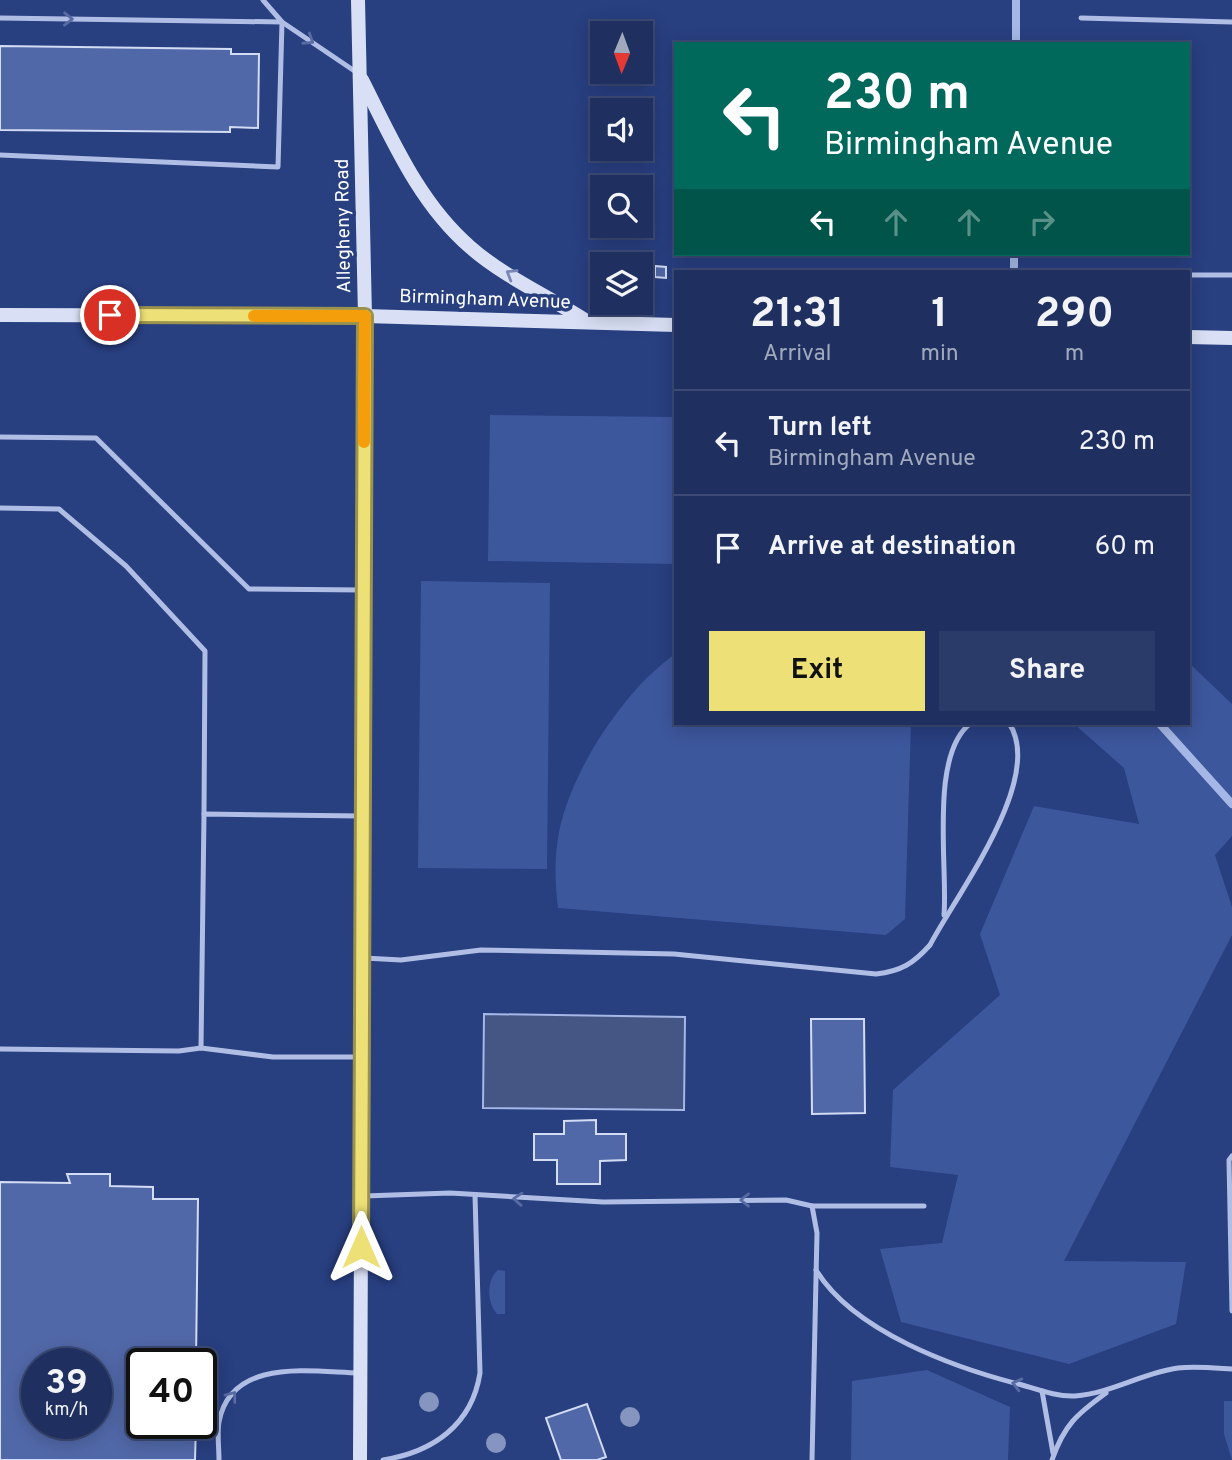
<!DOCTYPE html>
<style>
body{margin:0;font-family:Overpass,sans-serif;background:#2b3b69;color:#f1f3f6;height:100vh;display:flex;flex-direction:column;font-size:26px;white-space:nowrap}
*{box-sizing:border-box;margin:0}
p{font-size:23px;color:#a1a9bd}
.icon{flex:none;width:38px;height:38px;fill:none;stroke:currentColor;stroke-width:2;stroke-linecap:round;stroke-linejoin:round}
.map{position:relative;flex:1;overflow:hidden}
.sheet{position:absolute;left:674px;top:270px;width:516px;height:455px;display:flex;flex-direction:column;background:#1e2f60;border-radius:0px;box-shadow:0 4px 18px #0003,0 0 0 2px #3c4a75}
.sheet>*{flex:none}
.top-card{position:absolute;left:674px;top:42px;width:516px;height:214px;border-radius:0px;box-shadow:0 4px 18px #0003,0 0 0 2px #3c4a75;background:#00695c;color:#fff;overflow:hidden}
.needle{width:46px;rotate:181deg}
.fabs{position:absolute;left:590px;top:21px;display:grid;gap:14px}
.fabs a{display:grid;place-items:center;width:63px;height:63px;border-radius:0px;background:#1e2f60;box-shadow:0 4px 18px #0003,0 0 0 2px #3c4a75;font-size:35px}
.speed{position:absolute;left:21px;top:1348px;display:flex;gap:14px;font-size:35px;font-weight:700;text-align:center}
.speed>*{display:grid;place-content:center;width:91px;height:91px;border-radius:50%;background:#1e2f60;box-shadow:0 4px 18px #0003,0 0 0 2px #3c4a75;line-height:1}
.speed small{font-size:18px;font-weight:400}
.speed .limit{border:4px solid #111;border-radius:10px;background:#fff;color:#111}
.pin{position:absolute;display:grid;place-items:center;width:60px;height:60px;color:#fff;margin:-30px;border:4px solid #fff;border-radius:50%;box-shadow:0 2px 7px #0007}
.me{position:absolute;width:77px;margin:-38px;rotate:0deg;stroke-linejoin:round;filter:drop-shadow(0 0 5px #0008)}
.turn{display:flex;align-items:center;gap:24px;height:147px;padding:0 35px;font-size:32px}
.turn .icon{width:91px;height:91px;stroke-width:2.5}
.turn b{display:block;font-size:49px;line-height:60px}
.lanes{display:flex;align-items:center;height:66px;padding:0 35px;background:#0003;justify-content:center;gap:35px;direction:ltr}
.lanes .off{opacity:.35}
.eta{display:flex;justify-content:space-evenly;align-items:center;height:119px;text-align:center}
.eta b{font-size:42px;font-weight:700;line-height:49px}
.cta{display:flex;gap:14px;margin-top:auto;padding:14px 35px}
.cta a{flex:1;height:80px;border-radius:0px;background:#ede077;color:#111;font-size:28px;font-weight:700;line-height:80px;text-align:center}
.cta a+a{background:#2b3b69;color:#f1f3f6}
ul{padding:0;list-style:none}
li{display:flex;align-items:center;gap:21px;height:105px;padding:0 35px;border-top:2px solid #3c4a75}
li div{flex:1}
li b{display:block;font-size:26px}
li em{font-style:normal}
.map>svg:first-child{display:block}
.green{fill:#3d579d}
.water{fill:#455685;stroke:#a5b7e6;stroke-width:2}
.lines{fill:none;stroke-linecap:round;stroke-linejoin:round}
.stream{stroke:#a5b7e6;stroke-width:8}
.building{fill:#5168a8;stroke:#d3dcf5;stroke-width:2;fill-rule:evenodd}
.lane{stroke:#b0bee5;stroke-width:5}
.secondary{stroke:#d9e0f5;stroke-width:14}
.tree{fill:#8695c0}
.oneway{stroke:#586ba3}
.oneway2{stroke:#7887b5}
.route-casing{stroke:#9a924d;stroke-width:18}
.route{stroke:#ede077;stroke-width:12}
.slow{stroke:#f59e0b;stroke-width:12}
.labels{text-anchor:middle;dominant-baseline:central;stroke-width:7;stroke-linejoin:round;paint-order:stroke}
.street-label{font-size:19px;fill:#fff;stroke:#283f80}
</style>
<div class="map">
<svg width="1232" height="1460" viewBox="0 0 1232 1460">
<rect width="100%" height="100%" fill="#283f80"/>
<g class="green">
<polygon points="490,415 675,417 675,564 488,561"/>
<polygon points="421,581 550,583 547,869 418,868"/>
<path d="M675,654L676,723H911L905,919L886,935L558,908C555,883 554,858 559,832C571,771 624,690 675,654Z"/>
<polygon points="1188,662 1232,704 1232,836 1215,855 1232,907 1232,935 1064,1261 1186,1262 1176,1324 1069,1364 901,1322 880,1249 942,1243 958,1175 890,1167 893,1090 1000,995 980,934 1034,806 1139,824 1124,768 1073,723 1188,723"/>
<path d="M498,1270L505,1271V1314H497C487,1303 486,1280 498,1270Z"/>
<polygon points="927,1370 1010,1407 1008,1460 851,1460 852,1381"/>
<polygon points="1224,1401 1232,1401 1232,1460 1224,1434"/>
</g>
<polygon class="water" points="484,1014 685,1017 684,1110 483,1108"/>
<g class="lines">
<g class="stream">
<polyline points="1016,44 1016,0"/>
<polyline points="1014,267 1014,254"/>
<polyline points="1159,723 1232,804"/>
</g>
</g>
<g class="building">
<polygon points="0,46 231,49 231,54 259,54 258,128 230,127 230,132 0,130"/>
<polygon points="655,266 666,267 666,278 655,277"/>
<polygon points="811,1019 864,1019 865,1113 812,1114"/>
<polygon points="596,1120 596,1134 626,1134 626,1160 600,1161 600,1184 557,1184 557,1160 534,1160 534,1134 564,1134 564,1121"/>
<path d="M67,1174H110V1186L153,1187V1199H198L196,1363H142V1423H196L195,1460H0V1182L70,1183ZM37,1363H96V1423H37Z"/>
<polygon points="587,1404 606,1457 597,1460 561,1460 546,1418"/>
</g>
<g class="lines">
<g class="lane">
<polyline points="263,0 282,22 356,72"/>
<polyline points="0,18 282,22 278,167 0,155"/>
<polyline points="1081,18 1232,22"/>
<polyline points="1188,275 1232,275"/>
<polyline points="0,437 96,438 249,589 363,590"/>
<polyline points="0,508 59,509 126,566 205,651 204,814"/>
<path d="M944,915C948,866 929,754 971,723"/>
<path d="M364,958L401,960L481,950L674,954L876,974C901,971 913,964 930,945C956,895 1046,778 1009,723"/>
<polyline points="201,1048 204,814 362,816"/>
<polyline points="0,1049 179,1051 201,1048 273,1057 360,1057"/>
<polyline points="1232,1156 1229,1160 1232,1311"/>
<polyline points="364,1196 450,1193 603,1202 786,1200 812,1206 924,1206"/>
<path d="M816,1270C854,1332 955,1368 1022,1385C1039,1390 1058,1397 1075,1396C1112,1393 1142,1373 1178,1368C1195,1366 1215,1368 1232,1369"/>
<polyline points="1042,1391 1053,1453"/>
<path d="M219,1460C219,1448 217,1433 219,1422C231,1357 311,1372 359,1373"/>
<path d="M383,1460C433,1452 472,1425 480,1373L475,1195"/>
<polyline points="812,1460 817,1233 812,1206"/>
<path d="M1052,1460C1064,1425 1077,1414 1106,1393"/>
</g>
<g class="secondary">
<polyline points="358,0 365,316 360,1460"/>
<path d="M362,80C392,139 419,203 470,247C504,277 550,297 588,322"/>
<polyline points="0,315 365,316 676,325"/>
<polyline points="1188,337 1232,338"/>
</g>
</g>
<g class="tree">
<circle cx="429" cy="1402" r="10"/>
<circle cx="630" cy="1417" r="10"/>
<circle cx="496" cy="1443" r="10"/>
</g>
<defs><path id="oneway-chevron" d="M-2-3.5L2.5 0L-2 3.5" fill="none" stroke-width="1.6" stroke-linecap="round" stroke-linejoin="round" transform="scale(1.75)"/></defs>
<g class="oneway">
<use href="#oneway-chevron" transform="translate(68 19) rotate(1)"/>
<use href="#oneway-chevron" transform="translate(309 40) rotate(33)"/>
<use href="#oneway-chevron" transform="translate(518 1199) rotate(-176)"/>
<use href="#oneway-chevron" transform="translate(745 1200) rotate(-180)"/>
<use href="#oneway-chevron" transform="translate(1017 1384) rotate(-166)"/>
<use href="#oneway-chevron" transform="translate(232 1396) rotate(-53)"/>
</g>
<use class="oneway2" href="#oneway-chevron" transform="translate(511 274) rotate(-149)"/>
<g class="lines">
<defs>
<polyline id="route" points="110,315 365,316 361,1247"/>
</defs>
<use href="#route" class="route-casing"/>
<use href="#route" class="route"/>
<polyline class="slow" points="254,316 365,316 364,442"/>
</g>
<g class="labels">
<g class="street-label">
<text transform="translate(344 226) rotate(-91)">Allegheny Road</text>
<text transform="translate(485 300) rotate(2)">Birmingham Avenue</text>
</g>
</g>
</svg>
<div class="fabs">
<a><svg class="needle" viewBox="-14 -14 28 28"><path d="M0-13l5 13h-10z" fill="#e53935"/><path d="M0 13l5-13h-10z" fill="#a1a9bd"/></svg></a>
<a><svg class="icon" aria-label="sound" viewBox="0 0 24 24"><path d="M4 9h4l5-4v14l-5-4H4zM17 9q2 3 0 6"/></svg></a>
<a><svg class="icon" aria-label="search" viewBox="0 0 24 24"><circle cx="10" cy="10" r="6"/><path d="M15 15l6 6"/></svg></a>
<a><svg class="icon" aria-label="layers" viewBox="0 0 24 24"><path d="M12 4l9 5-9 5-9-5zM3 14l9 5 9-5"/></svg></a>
</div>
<div class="speed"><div>39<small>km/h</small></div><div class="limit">40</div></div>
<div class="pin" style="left:110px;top:315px;background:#d93025"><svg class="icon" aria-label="arrive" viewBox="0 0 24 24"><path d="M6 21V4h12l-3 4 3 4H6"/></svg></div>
<svg class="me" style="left:361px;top:1247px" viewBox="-20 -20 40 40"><path d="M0-17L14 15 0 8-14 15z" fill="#ede077" stroke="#fff" stroke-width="4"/></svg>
<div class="top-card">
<div class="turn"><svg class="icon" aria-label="left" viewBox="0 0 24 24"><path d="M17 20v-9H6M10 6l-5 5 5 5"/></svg><div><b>230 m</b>Birmingham Avenue</div></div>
<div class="lanes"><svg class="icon" aria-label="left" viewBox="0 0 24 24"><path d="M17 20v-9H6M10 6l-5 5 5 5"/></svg><svg class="icon off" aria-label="ahead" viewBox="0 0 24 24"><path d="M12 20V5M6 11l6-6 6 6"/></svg><svg class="icon off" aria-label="ahead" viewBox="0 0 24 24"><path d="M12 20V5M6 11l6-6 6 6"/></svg><svg class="icon off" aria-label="right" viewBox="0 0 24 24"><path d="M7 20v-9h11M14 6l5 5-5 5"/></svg></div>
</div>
<section class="sheet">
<div class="eta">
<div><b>21:31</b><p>Arrival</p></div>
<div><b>1</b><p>min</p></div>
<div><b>290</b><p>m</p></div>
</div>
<ul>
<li><svg class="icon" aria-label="left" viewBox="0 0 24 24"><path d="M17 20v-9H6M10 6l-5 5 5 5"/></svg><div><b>Turn left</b><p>Birmingham Avenue</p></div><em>230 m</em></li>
<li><svg class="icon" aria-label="arrive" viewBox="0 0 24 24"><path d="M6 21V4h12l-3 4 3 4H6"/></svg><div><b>Arrive at destination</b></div><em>60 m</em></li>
</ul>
<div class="cta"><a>Exit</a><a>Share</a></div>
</section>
</div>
